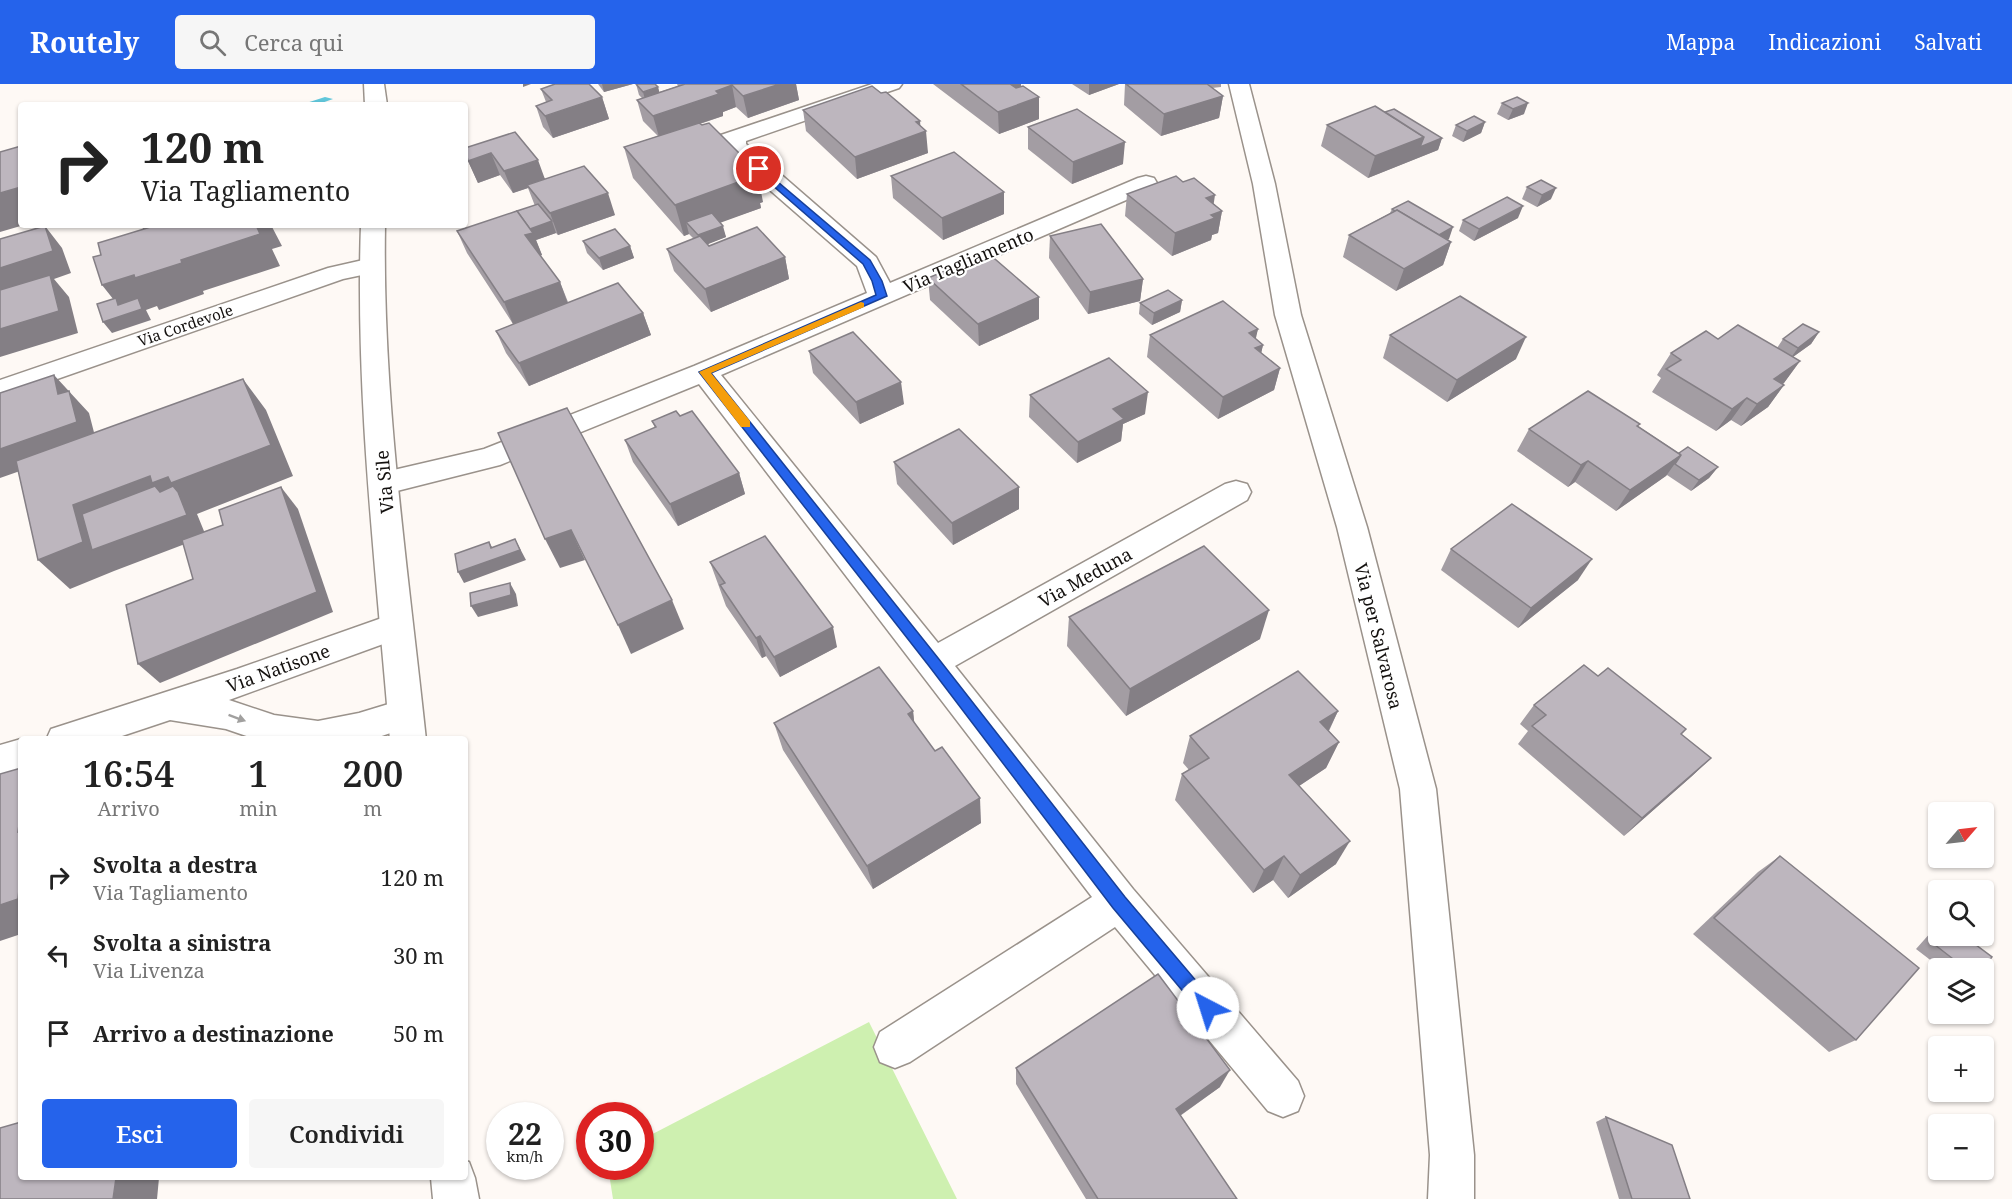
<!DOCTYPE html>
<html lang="it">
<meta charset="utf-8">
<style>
body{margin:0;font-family:"Noto Serif",serif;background:#f6f6f6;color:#222;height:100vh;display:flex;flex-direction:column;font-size:22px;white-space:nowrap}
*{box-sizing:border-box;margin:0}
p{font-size:20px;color:#767676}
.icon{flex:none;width:33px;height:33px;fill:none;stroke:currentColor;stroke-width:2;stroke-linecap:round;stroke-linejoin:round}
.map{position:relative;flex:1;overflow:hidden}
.details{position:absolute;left:18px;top:652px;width:450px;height:444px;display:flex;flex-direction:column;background:#fff;border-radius:6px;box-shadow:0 2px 4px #0004}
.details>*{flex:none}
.guide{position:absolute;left:18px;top:18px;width:450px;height:126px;border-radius:6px;box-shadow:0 2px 4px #0004;background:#fff;color:#222;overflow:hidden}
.needle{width:39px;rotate:62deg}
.fabs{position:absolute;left:1928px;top:718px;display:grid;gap:12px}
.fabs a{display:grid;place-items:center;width:66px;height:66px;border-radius:6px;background:#fff;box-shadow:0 2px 4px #0004;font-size:30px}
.speed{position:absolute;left:486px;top:1018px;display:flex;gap:12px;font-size:30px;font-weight:700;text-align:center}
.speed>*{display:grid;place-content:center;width:78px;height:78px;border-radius:50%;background:#fff;box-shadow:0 2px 4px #0004;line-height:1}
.speed small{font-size:15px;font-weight:400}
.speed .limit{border:9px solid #d22;background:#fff;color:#111}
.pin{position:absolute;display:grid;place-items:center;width:51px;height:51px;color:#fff;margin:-26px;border:3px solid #fff;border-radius:50%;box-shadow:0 2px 6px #0007}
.me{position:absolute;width:66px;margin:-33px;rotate:320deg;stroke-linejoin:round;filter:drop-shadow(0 0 4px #0008)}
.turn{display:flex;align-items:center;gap:21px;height:126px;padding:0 24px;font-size:27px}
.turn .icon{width:78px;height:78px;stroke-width:2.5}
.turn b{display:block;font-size:42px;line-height:51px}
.eta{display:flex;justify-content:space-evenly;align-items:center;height:102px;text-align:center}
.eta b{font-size:36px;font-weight:600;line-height:42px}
.cta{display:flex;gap:12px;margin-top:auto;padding:12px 24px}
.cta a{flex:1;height:69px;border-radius:6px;background:#2563eb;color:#fff;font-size:24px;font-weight:600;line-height:69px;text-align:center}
.cta a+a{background:#f6f6f6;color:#222}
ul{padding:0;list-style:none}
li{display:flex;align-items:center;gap:18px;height:78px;padding:0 24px}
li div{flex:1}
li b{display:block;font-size:22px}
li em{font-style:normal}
header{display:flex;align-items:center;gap:36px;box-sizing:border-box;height:84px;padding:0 30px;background:#2563eb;color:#fff}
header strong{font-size:28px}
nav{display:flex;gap:33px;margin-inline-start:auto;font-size:21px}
.search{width:420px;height:54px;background:#f6f6f6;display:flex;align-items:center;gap:15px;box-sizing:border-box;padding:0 21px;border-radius:6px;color:#767676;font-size:22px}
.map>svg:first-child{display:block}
.green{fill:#cef0b0}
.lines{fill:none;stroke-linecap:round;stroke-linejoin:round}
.stream{fill:#61c7db;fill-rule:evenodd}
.minor-casing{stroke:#9a928b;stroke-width:3}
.tertiary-casing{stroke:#9a928b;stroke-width:3}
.minor{fill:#fff;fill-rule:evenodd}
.tertiary{fill:#fff;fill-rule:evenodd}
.wall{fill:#a39da3}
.shaded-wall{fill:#847f85}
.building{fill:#bdb6be;stroke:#847f85;stroke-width:1.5}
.oneway{fill:#a1a09f}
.route{fill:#2563eb;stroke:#184099;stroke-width:1.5}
.slow{fill:#f59e0b}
.labels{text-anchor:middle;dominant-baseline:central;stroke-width:4.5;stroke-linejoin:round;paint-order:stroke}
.far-street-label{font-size:15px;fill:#14110f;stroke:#fff}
.street-label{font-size:18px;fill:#14110f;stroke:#fff}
</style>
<header>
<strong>Routely</strong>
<div class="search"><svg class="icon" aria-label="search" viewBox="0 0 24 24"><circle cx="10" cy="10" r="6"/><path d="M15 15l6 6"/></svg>Cerca qui</div>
<nav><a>Mappa</a><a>Indicazioni</a><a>Salvati</a></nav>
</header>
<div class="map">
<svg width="2012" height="1115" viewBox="0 0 2012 1115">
<rect width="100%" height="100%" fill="#fef9f5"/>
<polygon class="green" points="869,938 957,1115 613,1115 608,1083 640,1083 641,1056"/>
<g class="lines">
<polygon class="stream" points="325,13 333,15 316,21 300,21"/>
<defs>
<g id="minor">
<polygon points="872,0 902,0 899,4 746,57 746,60 876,173 890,199 1138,94 1146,92 1154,94 1157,99 1154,104 721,291 938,559 1225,400 1236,397 1247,400 1251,408 1247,416 955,582 1133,805 1298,997 1304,1012 1298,1027 1283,1033 1268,1027 1115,843 910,978 895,984 880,978 874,963 880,948 1092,813 699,300 500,381 385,410 375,407 370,399 375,391 385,388 484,365 694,282 867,209 857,182 733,74 727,64 712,64 709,59 712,54"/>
<polygon points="1229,0 1249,0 1275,100 1301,231 1367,443 1436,705 1474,1071 1474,1115 1428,1115 1430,1071 1400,705 1337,443 1275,231 1253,100"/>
<polygon points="372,174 381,177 384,182 381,187 343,195 0,315 0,296 328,184"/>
<polygon points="396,529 408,533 412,542 408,551 229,616 274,631 318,637 359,629 405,615 417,620 422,630 417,640 370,656 258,656 226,645 170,636 110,656 46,656 51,645 237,585"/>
<polygon points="21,655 24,656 21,656 21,685 0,693 0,661"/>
</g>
<g id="tertiary">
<polygon points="364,0 384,0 387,21 365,21"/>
<path d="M361,141H385C382,313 408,485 426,656H390C376,484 355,313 361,141Z"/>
<polygon points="465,1077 469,1078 475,1094 479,1115 433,1115 431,1094 465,1094"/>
</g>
</defs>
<use href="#minor" class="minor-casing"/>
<use href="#tertiary" class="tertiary-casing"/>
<use href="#minor" class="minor"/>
<use href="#tertiary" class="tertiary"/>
</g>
<g class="wall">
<polygon points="598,0 633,0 604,8"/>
<polygon points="636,0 658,3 659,8 678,2 677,0 796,0 799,16 748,34 736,23 723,28 723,32 700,40 763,118 760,119 761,124 720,138 726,153 707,160 709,162 785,173 789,195 711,228 674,187 667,165 694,155 689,150 684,152 633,94 624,63 658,52 643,37 637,16 642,14 639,11"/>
<polygon points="933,0 1021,0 1020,3 1039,35 999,50"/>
<polygon points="1072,0 1119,0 1089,11"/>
<polygon points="1125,0 1221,0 1221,3 1212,4 1223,12 1219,34 1161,52 1124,21"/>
<polygon points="541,5 602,13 609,35 553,54 543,43 536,22 546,18"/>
<polygon points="881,9 920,37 920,42 928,69 857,95 806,47 803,26"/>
<polygon points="1502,19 1524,30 1508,36 1497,30"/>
<polygon points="1485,38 1481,49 1463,58 1452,52 1456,41"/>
<polygon points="1327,41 1442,54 1438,66 1368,94 1321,62"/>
<polygon points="1028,43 1123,80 1072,100 1028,65"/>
<polygon points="515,48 545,95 615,131 558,151 556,149 536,156 542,171 540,172 560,198 568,218 643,229 651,251 529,302 506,269 496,247 513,240 467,169 457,147 535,122 528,104 513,109 500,91 478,99 468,77"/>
<polygon points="891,92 1004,130 943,156 893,114"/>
<polygon points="1527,103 1551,115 1537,123 1522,115"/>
<polygon points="1127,110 1214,120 1222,127 1218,149 1212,151 1211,156 1172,172 1125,132"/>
<polygon points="1392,125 1449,155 1447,156 1451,158 1443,181 1396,207 1343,173 1349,151 1390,129"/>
<polygon points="1518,134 1474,157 1459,147 1463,136"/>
<polygon points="1050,152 1143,195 1140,217 1088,230 1049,174"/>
<polygon points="583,157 630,162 634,174 603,186 587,169"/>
<polygon points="928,194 1039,213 1039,235 979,262 930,216"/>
<polygon points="1182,216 1180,228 1152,241 1139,230 1140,219"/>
<polygon points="1258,245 1255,254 1263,261 1261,269 1280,284 1274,306 1218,335 1147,273 1150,251"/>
<polygon points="1819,248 1811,260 1793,273 1800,277 1783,300 1784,301 1768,323 1741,342 1731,336 1716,347 1652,308 1661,294 1657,291 1671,269 1718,255 1777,264 1783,255"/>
<polygon points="1390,251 1516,275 1447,318 1383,274"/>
<polygon points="809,267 904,320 860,340 813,289"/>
<polygon points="1030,311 1145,330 1123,340 1121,357 1077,379 1029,333"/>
<polygon points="680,332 739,389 745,410 678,442 633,378 625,356 655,344 652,337"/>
<polygon points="1640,340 1638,342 1679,369 1718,383 1709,394 1691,407 1667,391 1616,427 1575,398 1568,403 1517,367 1529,345"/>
<polygon points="894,378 1019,425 953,461 897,400"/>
<polygon points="1451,465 1578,496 1518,544 1441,486"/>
<polygon points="710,478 837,563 780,593 766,572 762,574 726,522"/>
<polygon points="1069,533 1260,555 1126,632 1067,562"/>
<polygon points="1598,592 1686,645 1681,651 1711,674 1692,692 1624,752 1518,660 1528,647 1520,640 1534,621"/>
<polygon points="913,627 914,638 981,739 873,805 783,666 774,639"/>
<polygon points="1338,627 1329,647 1339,658 1326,684 1299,702 1336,780 1288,814 1273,796 1253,809 1175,716 1182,690 1189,686 1183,679 1190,652"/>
<polygon points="1780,772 1856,956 1829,968 1693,850 1758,788"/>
<polygon points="1938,843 1938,852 1982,885 1942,885 1916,865 1932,847"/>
<polygon points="1016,984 1220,1003 1180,1032 1237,1115 1086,1115 1016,1000"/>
<polygon points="1606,1033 1690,1115 1619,1115 1596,1038"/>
</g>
<g class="shaded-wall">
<polygon points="523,0 531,0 523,3"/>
<polygon points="602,0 633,0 604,8"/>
<polygon points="780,0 796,0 799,16 748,34 743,12"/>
<polygon points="1009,0 1021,0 1020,17"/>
<polygon points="1089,0 1119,0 1089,11"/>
<polygon points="732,1 736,23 723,28 723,32 659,53 653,32 716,7"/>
<polygon points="658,3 661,15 646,19 643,8"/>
<polygon points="1223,12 1219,34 1161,52 1164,30"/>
<polygon points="602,13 609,35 553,54 545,32"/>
<polygon points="1039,13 1039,35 999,50 998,28"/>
<polygon points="1528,19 1524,30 1508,36 1513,25"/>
<polygon points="920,37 921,49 926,47 928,69 857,95 855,73 916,38"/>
<polygon points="1485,38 1481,49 1463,58 1467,47"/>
<polygon points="1424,53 1442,54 1438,66 1368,94 1375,72"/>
<polygon points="1125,58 1123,80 1072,100 1073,78"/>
<polygon points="491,69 500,91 478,99 468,77"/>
<polygon points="538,76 546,98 527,101 528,104 513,109 504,87"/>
<polygon points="757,87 763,118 760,119 761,124 695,148 686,138 689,150 684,152 675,121"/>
<polygon points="21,103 21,141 24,141 0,148 0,109"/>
<polygon points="1556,104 1551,115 1537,123 1542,111"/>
<polygon points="1004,108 1004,130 943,156 942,134"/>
<polygon points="608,109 615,131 558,151 550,129"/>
<polygon points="1215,111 1212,131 1222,127 1218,149 1212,151 1211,156 1172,172 1175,149 1206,114"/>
<polygon points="1523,122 1518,134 1474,157 1479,145"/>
<polygon points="552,137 556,149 536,156 542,171 534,173 525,151 527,146"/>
<polygon points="256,141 271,141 282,162 272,165 280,182 203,207 204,210 159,226 157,222 146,226 151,236 112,249 103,238 125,230 102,201 181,176"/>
<polygon points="45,142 62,164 71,189 54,195 69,213 78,249 0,273 0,184"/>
<polygon points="723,142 726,153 701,163 698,151"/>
<polygon points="1453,143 1449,155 1432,164 1436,152"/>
<polygon points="1451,158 1443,181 1396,207 1404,185"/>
<polygon points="630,162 634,174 603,186 599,174"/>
<polygon points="785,173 789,195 711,228 705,205"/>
<polygon points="1143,195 1140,217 1088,230 1090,208"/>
<polygon points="560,198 568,220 513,240 504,218"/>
<polygon points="1039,213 1039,235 979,262 978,240"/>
<polygon points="1182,216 1180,228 1152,241 1154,229"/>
<polygon points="643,229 651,251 529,302 519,279"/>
<polygon points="1258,245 1253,267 1249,249"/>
<polygon points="1819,248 1811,260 1790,275 1798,264"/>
<polygon points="1526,253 1516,275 1447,318 1457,296"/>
<polygon points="1263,261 1258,283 1255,264"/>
<polygon points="1800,277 1784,299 1758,317 1774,295"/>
<polygon points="1280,284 1274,306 1218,335 1223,313"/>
<polygon points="54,291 89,329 97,360 0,394 0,365 58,310"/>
<polygon points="243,295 266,326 293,392 197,430 206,452 114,487 70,505 38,476 73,421 150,392"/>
<polygon points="901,298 904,320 860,340 856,318"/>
<polygon points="1784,301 1768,323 1741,342 1757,320"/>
<polygon points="1148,308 1145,330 1123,340 1121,357 1077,379 1078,358 1113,325"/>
<polygon points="1747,314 1731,336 1716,347 1732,325"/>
<polygon points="1681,371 1666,392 1616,427 1630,406"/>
<polygon points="1588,377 1575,398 1568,403 1581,381"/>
<polygon points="1718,383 1709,394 1691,407 1699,396"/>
<polygon points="739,389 745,410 678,442 670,420"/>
<polygon points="281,403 298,425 333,528 160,599 138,580"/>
<polygon points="1019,403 1019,425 953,461 952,439"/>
<polygon points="571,446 585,476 560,484 545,455"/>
<polygon points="515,455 526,476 464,499 458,488 491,464 489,458 495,468"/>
<polygon points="1592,475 1578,496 1518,544 1531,524"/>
<polygon points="510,499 516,510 518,522 478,533 471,522"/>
<polygon points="672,516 684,545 631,570 618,541"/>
<polygon points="1269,526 1260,555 1126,632 1130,605"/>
<polygon points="833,543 837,563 780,593 774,573"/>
<polygon points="760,552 766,572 762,574 756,554"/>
<polygon points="913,627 916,654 908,630"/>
<polygon points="1338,627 1325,654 1320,638"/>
<polygon points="1339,658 1326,684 1278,716 1289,691"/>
<polygon points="1711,674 1692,692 1624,752 1642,734"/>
<polygon points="980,714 981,739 873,805 867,782"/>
<polygon points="21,727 21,750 18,748"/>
<polygon points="1350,757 1336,780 1288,814 1300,791"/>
<polygon points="1284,772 1273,796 1253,809 1264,786"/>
<polygon points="21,787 21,850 0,857 0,821"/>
<polygon points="1230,986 1220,1003 1168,1040 1176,1025"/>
<polygon points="116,1094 159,1094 157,1115 113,1115"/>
</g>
<g class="building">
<polygon points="555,0 589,0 602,13 545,32 536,22 552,16 541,5"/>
<polygon points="636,0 655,0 658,3 643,8"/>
<polygon points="685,0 780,0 743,12 732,1 716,7 719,10 653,32 637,16"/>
<polygon points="961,0 1010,0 1016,4 1023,2 1039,13 998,28"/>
<polygon points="1126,0 1207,0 1223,12 1164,30"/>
<polygon points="872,2 881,9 886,8 920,37 916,38 926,47 855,73 803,26"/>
<polygon points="1517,13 1528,19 1513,25 1502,19"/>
<polygon points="1375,22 1424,53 1375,72 1327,41"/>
<polygon points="1077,25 1125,58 1073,78 1028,43"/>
<polygon points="1394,25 1442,54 1420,63 1424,53 1385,28"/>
<polygon points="1474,32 1485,38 1467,47 1456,41"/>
<polygon points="699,39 702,41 709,39 757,87 751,89 755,92 675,121 624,63"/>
<polygon points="515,48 538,76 504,87 491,69 468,77 465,64"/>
<polygon points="21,62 21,103 0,109 0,68"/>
<polygon points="954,68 1004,108 942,134 891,92"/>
<polygon points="584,82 608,109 550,129 527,101"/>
<polygon points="1176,92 1183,98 1194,94 1215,111 1206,114 1222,127 1211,131 1215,134 1175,149 1127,110"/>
<polygon points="1541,96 1556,104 1542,111 1527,103"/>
<polygon points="1507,113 1523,122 1479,145 1463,136"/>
<polygon points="1408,117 1453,143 1439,151 1397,126 1395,127 1392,125"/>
<polygon points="538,120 552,137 530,145 517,127"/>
<polygon points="1397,126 1451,158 1404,185 1349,151"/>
<polygon points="517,127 533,149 525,151 560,198 504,218 457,147"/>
<polygon points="712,129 723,142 698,151 686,138"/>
<polygon points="1101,140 1143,195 1090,208 1050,152"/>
<polygon points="142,141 157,141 144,145"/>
<polygon points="157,141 256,141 260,150 181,176 182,179 135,194 134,191 102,201 93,173 101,171 98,159"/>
<polygon points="45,142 53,167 0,184 0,155"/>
<polygon points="757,143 785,173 705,205 667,165 700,152 709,162"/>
<polygon points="615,145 630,162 599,174 583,157"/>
<polygon points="988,169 1039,213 978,240 928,194"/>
<polygon points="50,191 59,227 0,245 0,206"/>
<polygon points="618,199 643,229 519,279 496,247"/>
<polygon points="1168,206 1182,216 1154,229 1140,219"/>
<polygon points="1460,212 1526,253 1457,296 1390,251"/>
<polygon points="116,214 118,221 138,214 142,225 103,238 97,220"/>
<polygon points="1223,217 1258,245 1249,249 1263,261 1255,264 1280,284 1223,313 1150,251"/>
<polygon points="1803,240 1819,248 1798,264 1783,255"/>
<polygon points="1738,241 1800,277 1774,295 1784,301 1757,320 1747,314 1732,325 1666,285 1681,276 1671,269 1706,247 1718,255"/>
<polygon points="853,248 901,298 856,318 809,267"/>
<polygon points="1109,274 1148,308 1113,325 1124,335 1078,358 1030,311"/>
<polygon points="54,291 58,310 69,307 77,338 0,365 0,309"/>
<polygon points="243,295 271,361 171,399 168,393 152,399 150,392 73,421 83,458 38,476 16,377"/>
<polygon points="1588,307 1640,340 1637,342 1681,371 1630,406 1588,377 1581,381 1529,345"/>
<polygon points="567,324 672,516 618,541 571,446 545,455 498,349"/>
<polygon points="676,327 680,332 692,327 739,389 670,420 625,356 656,343 652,337"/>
<polygon points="959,345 1019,403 952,439 894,378"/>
<polygon points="1688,363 1718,383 1699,396 1675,380 1681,371 1679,369"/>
<polygon points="155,402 160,408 173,402 178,408 187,431 92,466 82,430"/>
<polygon points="281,403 317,508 138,580 126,521 193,495 182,456 223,441 219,426"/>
<polygon points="1512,420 1592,475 1531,524 1451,465"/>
<polygon points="765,452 833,543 774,573 760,552 756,554 720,501 725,499 710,478"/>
<polygon points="515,455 520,466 458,488 455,470 489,458 491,464"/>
<polygon points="1204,462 1269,526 1130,605 1069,533"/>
<polygon points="510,499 511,511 471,522 470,509"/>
<polygon points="1584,581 1598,592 1608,584 1686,645 1681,650 1711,674 1642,734 1532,642 1546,631 1534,621"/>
<polygon points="879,583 913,627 908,630 935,667 942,663 980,714 867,782 774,639"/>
<polygon points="1298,587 1338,627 1320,638 1339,658 1289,691 1350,757 1300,791 1284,772 1264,786 1182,690 1209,674 1190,652"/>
<polygon points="21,684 21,727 18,748 21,747 21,787 18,815 0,821 0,690"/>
<polygon points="1780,772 1919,884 1856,956 1714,834"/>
<polygon points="1938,848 1938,852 1964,852 1992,873 1982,885 1966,885 1930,857"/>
<polygon points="1158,890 1230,986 1176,1025 1237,1115 1098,1115 1016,984"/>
<polygon points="1606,1033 1672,1061 1690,1115 1632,1115"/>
<polygon points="21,1038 21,1094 116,1094 113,1115 0,1115 0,1044"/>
</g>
<defs><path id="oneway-solid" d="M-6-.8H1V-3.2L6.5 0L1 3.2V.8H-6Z" transform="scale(1.5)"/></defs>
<use class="oneway" href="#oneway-solid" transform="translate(237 634) rotate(20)"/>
<polygon class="route" points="759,82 870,176 882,197 887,212 711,289 938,574 1125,813 1214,918 1217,924 1214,930 1208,932 1202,930 1113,824 929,582 699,288 876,211 872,197 863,180 756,87 754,85"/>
<polygon class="slow" points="861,218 864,219 864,223 711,289 750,337 750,343 741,343 699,288"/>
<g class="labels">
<g class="far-street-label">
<text transform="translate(185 241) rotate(-19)">Via Cordevole</text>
</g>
<g class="street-label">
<text transform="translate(968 176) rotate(-23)">Via Tagliamento</text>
<text transform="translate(384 398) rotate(-95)">Via Sile</text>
<text transform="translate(1085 493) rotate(-29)">Via Meduna</text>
<text transform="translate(1379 552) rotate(76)">Via per Salvarosa</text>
<text transform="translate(278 584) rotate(-20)">Via Natisone</text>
</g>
</g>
</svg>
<div class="fabs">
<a><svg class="needle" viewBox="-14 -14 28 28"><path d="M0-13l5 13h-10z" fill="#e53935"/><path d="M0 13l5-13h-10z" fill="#767676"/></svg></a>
<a><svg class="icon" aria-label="search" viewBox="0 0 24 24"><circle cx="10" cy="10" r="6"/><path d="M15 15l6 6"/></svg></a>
<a><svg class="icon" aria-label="layers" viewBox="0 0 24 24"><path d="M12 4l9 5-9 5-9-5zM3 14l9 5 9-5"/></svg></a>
<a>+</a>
<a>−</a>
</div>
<div class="speed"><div>22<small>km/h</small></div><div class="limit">30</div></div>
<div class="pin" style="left:759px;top:85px;background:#d93025"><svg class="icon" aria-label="arrive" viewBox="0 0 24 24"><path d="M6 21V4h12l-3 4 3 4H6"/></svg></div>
<svg class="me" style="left:1208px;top:924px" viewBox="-20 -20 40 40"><circle r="19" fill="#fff"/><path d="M0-13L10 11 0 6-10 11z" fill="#2563eb"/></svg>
<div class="guide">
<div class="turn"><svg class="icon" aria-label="right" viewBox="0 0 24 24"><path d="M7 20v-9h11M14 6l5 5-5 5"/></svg><div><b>120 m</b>Via Tagliamento</div></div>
</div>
<section class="details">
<div class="eta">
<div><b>16:54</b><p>Arrivo</p></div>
<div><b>1</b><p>min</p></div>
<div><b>200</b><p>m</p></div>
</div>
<ul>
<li><svg class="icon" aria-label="right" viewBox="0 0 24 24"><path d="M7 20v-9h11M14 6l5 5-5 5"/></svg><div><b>Svolta a destra</b><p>Via Tagliamento</p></div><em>120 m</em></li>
<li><svg class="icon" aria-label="left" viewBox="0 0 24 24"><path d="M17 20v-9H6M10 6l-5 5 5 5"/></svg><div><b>Svolta a sinistra</b><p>Via Livenza</p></div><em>30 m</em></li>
<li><svg class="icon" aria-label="arrive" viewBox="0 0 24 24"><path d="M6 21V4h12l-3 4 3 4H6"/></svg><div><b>Arrivo a destinazione</b></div><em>50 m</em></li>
</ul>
<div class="cta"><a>Esci</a><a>Condividi</a></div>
</section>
</div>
